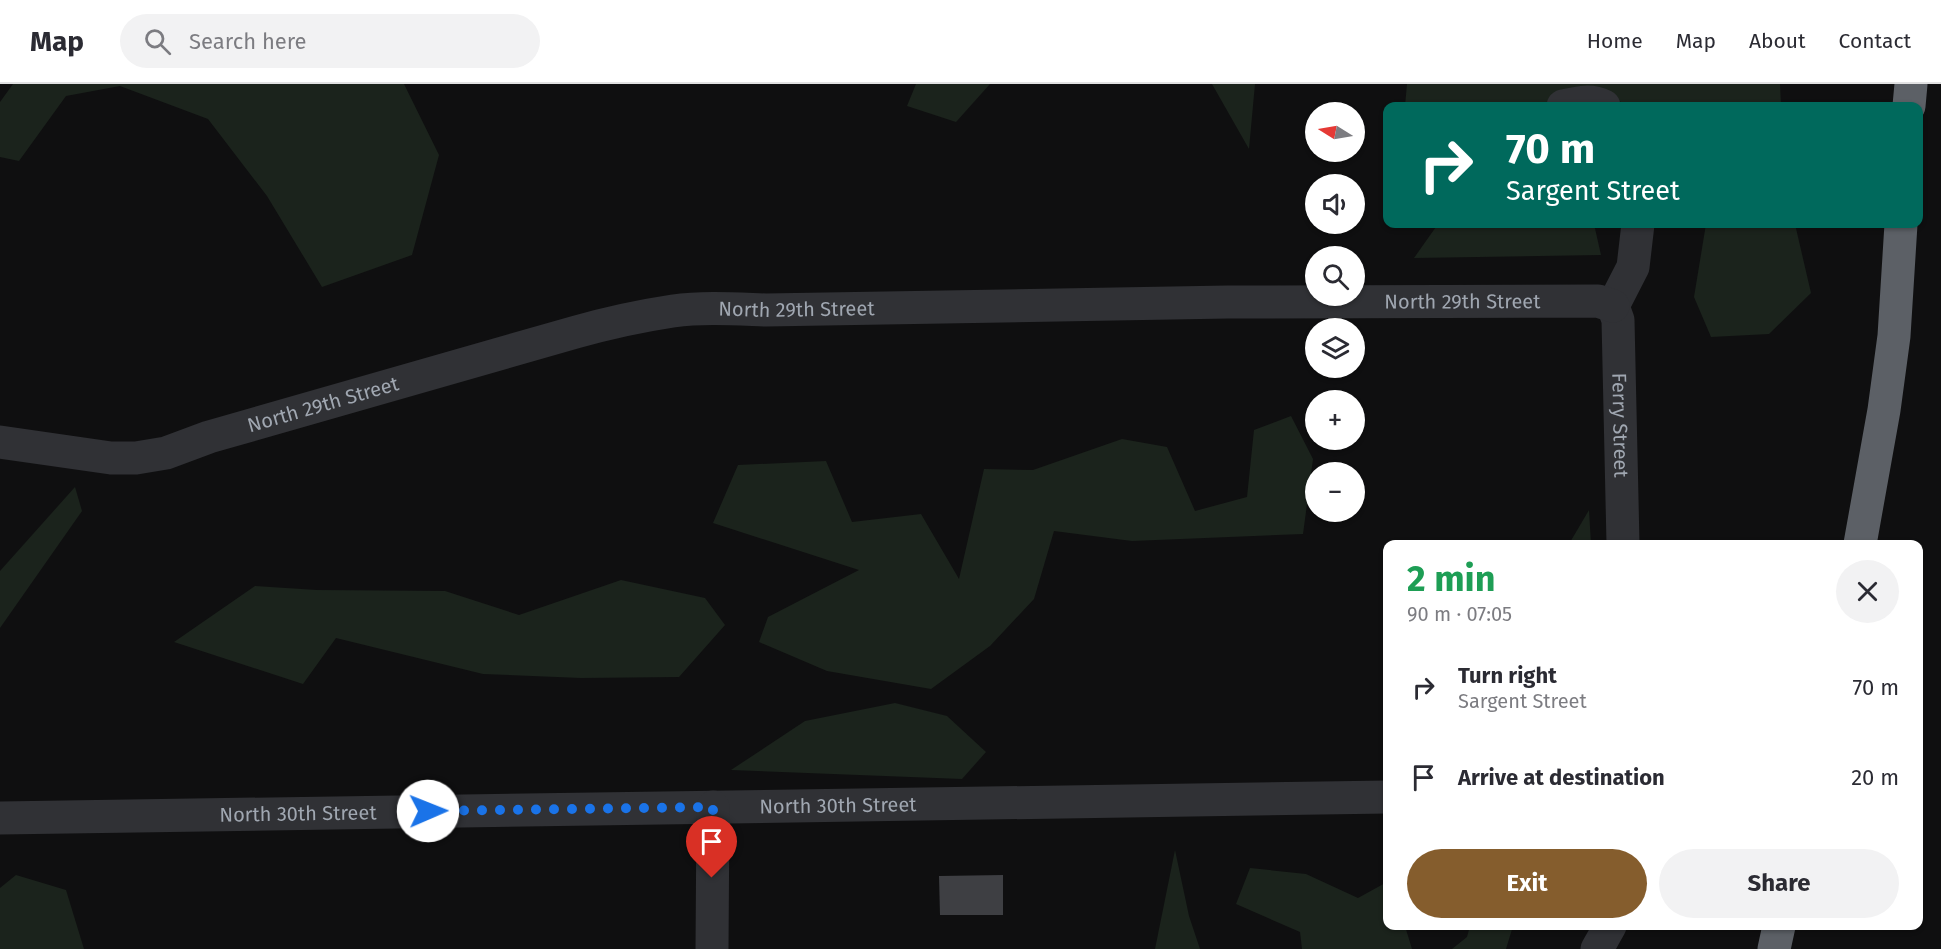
<!DOCTYPE html>
<meta charset="utf-8">
<style>
body{margin:0;font-family:"Fira Sans",sans-serif;background:#f2f2f3;color:#2b2b33;height:100vh;display:flex;flex-direction:column;font-size:22px;white-space:nowrap}
*{box-sizing:border-box;margin:0}
p{font-size:20px;color:#7c7c81}
.icon{flex:none;width:33px;height:33px;fill:none;stroke:currentColor;stroke-width:2;stroke-linecap:round;stroke-linejoin:round}
.map{position:relative;flex:1;overflow:hidden}
.details{position:absolute;left:1383px;top:456px;width:540px;height:390px;display:flex;flex-direction:column;background:#fff;border-radius:12px;box-shadow:0 2px 4px #0004}
.details>*{flex:none}
.top-card{position:absolute;left:1383px;top:18px;width:540px;height:126px;border-radius:12px;box-shadow:0 2px 4px #0004;background:#00695c;color:#fff;overflow:hidden}
.needle{width:39px;rotate:281deg}
.buttons{position:absolute;left:1305px;top:18px;display:grid;gap:12px}
.buttons a{display:grid;place-items:center;width:60px;height:60px;border-radius:50%;background:#fff;box-shadow:0 2px 4px #0004;font-size:30px}
.pin{position:absolute;display:grid;place-items:center;width:51px;height:51px;color:#fff;margin:-62px -26px;border-radius:50% 50% 50% 0;rotate:-45deg;box-shadow:0 0 6px #0007}
.pin .icon{rotate:45deg}
.me{position:absolute;width:66px;margin:-33px;rotate:89deg;stroke-linejoin:round;filter:drop-shadow(0 0 4px #0008)}
.turn{display:flex;align-items:center;gap:21px;height:126px;padding:0 24px;font-size:27px}
.turn .icon{width:78px;height:78px;stroke-width:2.5}
.turn b{display:block;font-size:42px;line-height:51px}
.round{display:grid;place-items:center;flex:none;width:63px;height:63px;border-radius:32px;background:#f2f2f3}
.overview{display:flex;align-items:center;justify-content:space-between;height:102px;padding:0 24px}
h1{font-size:36px;font-weight:700;line-height:45px;color:#1e9e55}
.action{display:flex;gap:12px;margin-top:auto;padding:12px 24px}
.action a{flex:1;height:69px;border-radius:36px;background:#855d2d;color:#fff;font-size:24px;font-weight:700;line-height:69px;text-align:center}
.action a+a{background:#f2f2f3;color:#2b2b33}
ul{padding:0;list-style:none}
li{display:flex;align-items:center;gap:18px;height:90px;padding:0 24px}
li div{flex:1}
li b{display:block;font-size:22px}
li em{font-style:normal}
header{display:flex;align-items:center;gap:36px;box-sizing:border-box;height:84px;padding:0 30px;background:#fff;border-bottom:2px solid #e1e1e2}
header strong{font-size:28px}
nav{display:flex;gap:33px;margin-inline-start:auto;font-size:21px}
.search{width:420px;height:54px;background:#f2f2f3;display:flex;align-items:center;gap:15px;box-sizing:border-box;padding:0 21px;border-radius:33px;color:#7c7c81;font-size:22px}
.map>svg:first-child{display:block}
.green{fill:#1b231c}
.building{fill:#3e3f43}
.lines{fill:none;stroke-linecap:round;stroke-linejoin:round}
.minor{stroke:#303135;stroke-width:33}
.highway{stroke:#5c6066;stroke-width:33}
.route{stroke:#1a73e8;stroke-width:10;stroke-dasharray:0 18}
.labels{text-anchor:middle;dominant-baseline:central;stroke-width:6;stroke-linejoin:round;paint-order:stroke}
.street-label{font-size:20px;fill:#a0a7b1;stroke:#0a0a0b}
</style>
<header>
<strong>Map</strong>
<div class="search"><svg class="icon" aria-label="search" viewBox="0 0 24 24"><circle cx="10" cy="10" r="6"/><path d="M15 15l6 6"/></svg>Search here</div>
<nav><a>Home</a><a>Map</a><a>About</a><a>Contact</a></nav>
</header>
<div class="map">
<svg width="1941" height="865" viewBox="0 0 1941 865">
<rect width="100%" height="100%" fill="#0f0f10"/>
<g class="green">
<polygon points="13,0 404,0 439,71 412,171 322,203 267,112 208,35 120,2 66,12 19,77 0,73 0,18"/>
<polygon points="916,0 990,0 956,38 907,22"/>
<polygon points="1212,0 1255,0 1249,65"/>
<polygon points="1407,0 1780,0 1781,22 1629,22 1617,16 1612,22 1405,22"/>
<polygon points="1438,140 1594,140 1601,171 1414,174"/>
<polygon points="1706,140 1795,140 1811,209 1769,250 1711,253 1694,213"/>
<polygon points="1291,332 1313,375 1303,450 1132,457 1054,447 1034,515 990,562 931,605 827,587 759,558 768,533 859,486 713,439 738,381 826,377 852,438 921,430 959,495 984,385 1033,386 1122,355 1167,363 1195,427 1247,413 1254,346"/>
<polygon points="75,403 82,427 0,544 0,487"/>
<polygon points="1589,426 1591,460 1569,460"/>
<polygon points="621,496 705,514 725,541 679,593 581,594 483,590 336,554 303,600 174,558 255,502 317,506 445,507 519,531"/>
<polygon points="895,619 947,632 986,668 962,695 731,686 805,637"/>
<polygon points="1175,766 1189,832 1200,865 1155,865"/>
<polygon points="1250,784 1306,790 1358,814 1387,798 1388,842 1405,842 1412,865 1302,865 1300,848 1236,820"/>
<polygon points="16,791 66,806 84,865 0,865 0,804"/>
<polygon points="1470,842 1513,842 1506,865 1452,865 1467,853"/>
</g>
<polygon class="building" points="1003,791 1003,831 940,831 939,792"/>
<g class="lines">
<g class="minor">
<path d="M1563,22C1577,19 1590,15 1604,22"/>
<path id="s1" d="M1613,222L1618,236L1623,460"/>
<polyline points="1613,222 1633,183 1638,140"/>
<path id="s2" d="M0,358L111,374H136L166,369L209,353L576,248C608,239 640,232 673,227C704,223 735,225 766,226L1228,218L1598,217L1613,222"/>
<path id="s3" d="M0,734L1388,713"/>
<polyline points="712,865 713,723"/>
<polyline points="1597,865 1610,842"/>
</g>
<g class="highway">
<polyline points="1909,22 1911,0"/>
<polyline points="1860,460 1884,326 1894,252 1901,140"/>
<polyline points="1774,865 1779,842"/>
</g>
</g>
<g class="lines">
<polyline class="route" points="428,727 713,723 712,794"/>
</g>
<g class="labels">
<g class="street-label">
<text stroke="none"><textPath href="#s2" startOffset="1484">North 29th Street</textPath></text>
<text stroke="none"><textPath href="#s2" startOffset="818">North 29th Street</textPath></text>
<text stroke="none"><textPath href="#s2" startOffset="332">North 29th Street</textPath></text>
<text stroke="none"><textPath href="#s1" startOffset="120">Ferry Street</textPath></text>
<text stroke="none"><textPath href="#s3" startOffset="838">North 30th Street</textPath></text>
<text stroke="none"><textPath href="#s3" startOffset="298">North 30th Street</textPath></text>
</g>
</g>
</svg>
<div class="buttons">
<a><svg class="needle" viewBox="-14 -14 28 28"><path d="M0-13l5 13h-10z" fill="#e53935"/><path d="M0 13l5-13h-10z" fill="#7c7c81"/></svg></a>
<a><svg class="icon" aria-label="sound" viewBox="0 0 24 24"><path d="M4 9h4l5-4v14l-5-4H4zM17 9q2 3 0 6"/></svg></a>
<a><svg class="icon" aria-label="search" viewBox="0 0 24 24"><circle cx="10" cy="10" r="6"/><path d="M15 15l6 6"/></svg></a>
<a><svg class="icon" aria-label="layers" viewBox="0 0 24 24"><path d="M12 4l9 5-9 5-9-5zM3 14l9 5 9-5"/></svg></a>
<a>+</a>
<a>−</a>
</div>
<div class="pin" style="left:712px;top:794px;background:#d93025"><svg class="icon" aria-label="arrive" viewBox="0 0 24 24"><path d="M6 21V4h12l-3 4 3 4H6"/></svg></div>
<svg class="me" style="left:428px;top:727px" viewBox="-20 -20 40 40"><circle r="19" fill="#fff"/><path d="M0-13L10 11 0 6-10 11z" fill="#1a73e8"/></svg>
<div class="top-card">
<div class="turn"><svg class="icon" aria-label="right" viewBox="0 0 24 24"><path d="M7 20v-9h11M14 6l5 5-5 5"/></svg><div><b>70 m</b>Sargent Street</div></div>
</div>
<section class="details">
<div class="overview"><div><h1>2 min</h1><p>90 m · 07:05</p></div><a class="round"><svg class="icon" aria-label="close" viewBox="0 0 24 24"><path d="M6 6l12 12M18 6L6 18"/></svg></a></div>
<ul>
<li><svg class="icon" aria-label="right" viewBox="0 0 24 24"><path d="M7 20v-9h11M14 6l5 5-5 5"/></svg><div><b>Turn right</b><p>Sargent Street</p></div><em>70 m</em></li>
<li><svg class="icon" aria-label="arrive" viewBox="0 0 24 24"><path d="M6 21V4h12l-3 4 3 4H6"/></svg><div><b>Arrive at destination</b></div><em>20 m</em></li>
</ul>
<div class="action"><a>Exit</a><a>Share</a></div>
</section>
</div>
